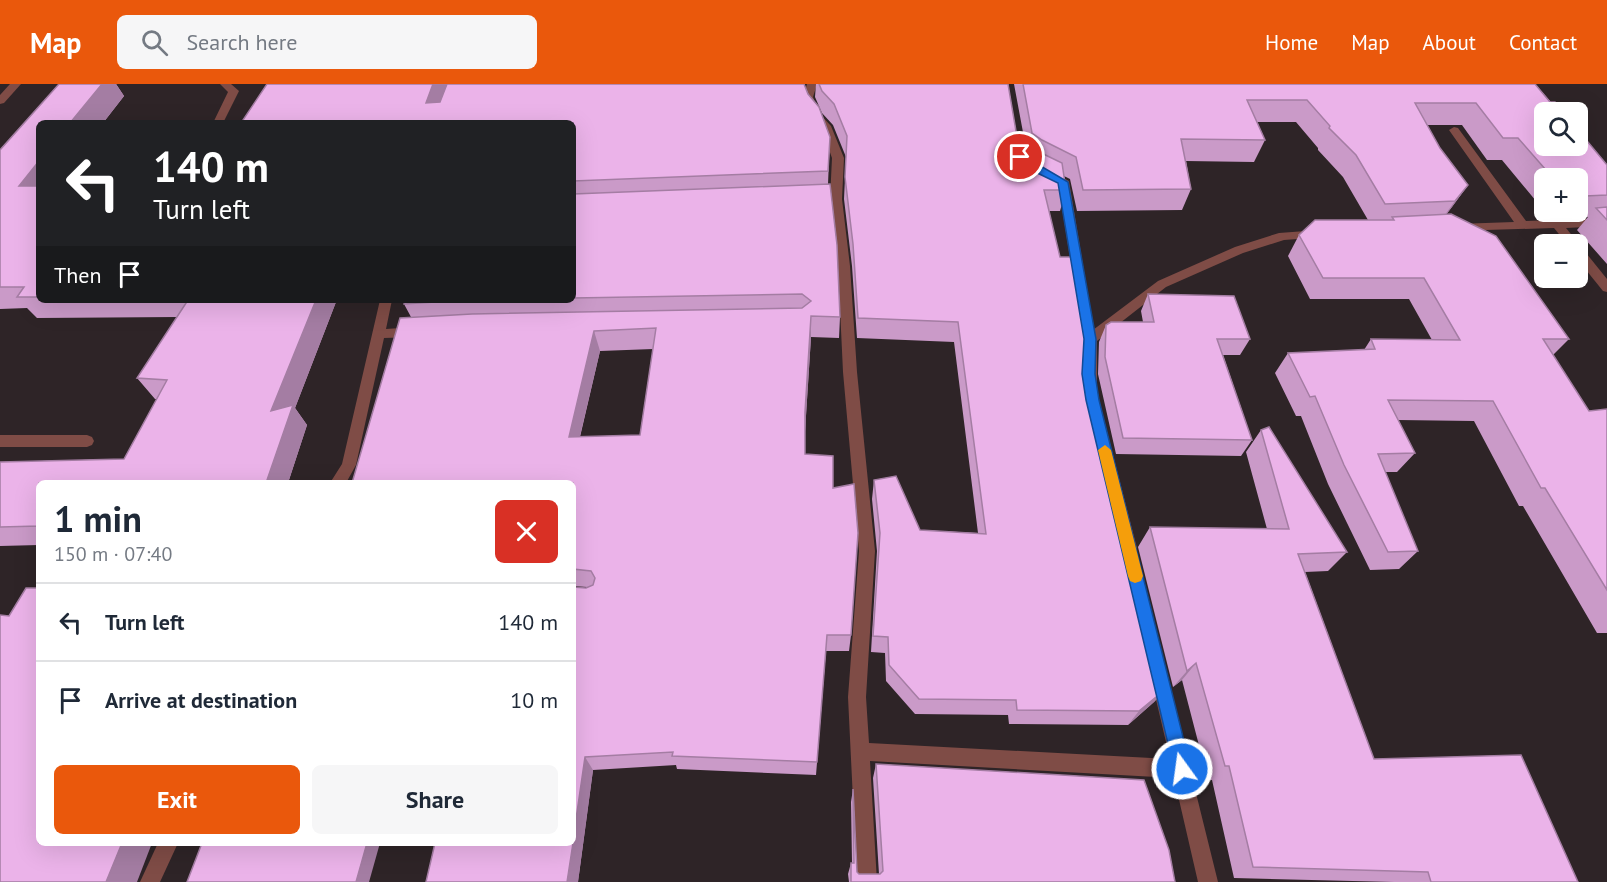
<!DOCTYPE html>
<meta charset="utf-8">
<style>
body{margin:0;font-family:"PT Sans",sans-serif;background:#f6f6f7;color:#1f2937;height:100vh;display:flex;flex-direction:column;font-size:22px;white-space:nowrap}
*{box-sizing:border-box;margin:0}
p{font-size:20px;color:#747a83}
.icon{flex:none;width:33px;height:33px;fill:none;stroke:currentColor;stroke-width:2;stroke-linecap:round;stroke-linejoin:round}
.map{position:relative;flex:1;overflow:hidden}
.details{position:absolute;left:36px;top:396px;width:540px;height:366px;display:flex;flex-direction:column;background:#fff;border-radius:9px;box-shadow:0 6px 24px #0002}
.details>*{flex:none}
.guide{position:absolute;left:36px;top:36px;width:540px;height:183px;border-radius:9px;box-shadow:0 6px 24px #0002;background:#202124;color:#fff;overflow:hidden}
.tools{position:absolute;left:1534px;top:18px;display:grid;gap:12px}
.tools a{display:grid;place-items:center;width:54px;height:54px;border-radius:9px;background:#fff;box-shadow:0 6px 24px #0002;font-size:30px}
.pin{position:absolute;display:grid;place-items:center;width:51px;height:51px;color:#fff;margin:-26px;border:3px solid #fff;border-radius:50%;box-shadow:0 2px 6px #0007}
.me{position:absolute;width:66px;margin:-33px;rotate:346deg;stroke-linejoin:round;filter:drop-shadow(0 0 4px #0008)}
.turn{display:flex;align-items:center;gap:21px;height:126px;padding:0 18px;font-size:27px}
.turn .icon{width:78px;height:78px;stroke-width:2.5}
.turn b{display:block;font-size:42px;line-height:51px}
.then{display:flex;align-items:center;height:57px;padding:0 18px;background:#0003;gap:12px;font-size:22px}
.round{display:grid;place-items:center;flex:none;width:63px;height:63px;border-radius:9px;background:#f6f6f7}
.summary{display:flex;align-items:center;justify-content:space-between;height:102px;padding:0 18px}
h1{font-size:36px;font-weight:800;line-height:45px}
.primary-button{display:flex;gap:12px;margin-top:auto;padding:12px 18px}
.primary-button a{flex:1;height:69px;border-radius:9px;background:#ea580c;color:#fff;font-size:24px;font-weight:800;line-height:69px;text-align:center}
.primary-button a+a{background:#f6f6f7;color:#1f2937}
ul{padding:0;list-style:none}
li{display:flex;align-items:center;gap:18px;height:78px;padding:0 18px;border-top:2px solid #e0e1e3}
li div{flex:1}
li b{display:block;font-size:22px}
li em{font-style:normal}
header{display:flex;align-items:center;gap:36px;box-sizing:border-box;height:84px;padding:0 30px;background:#ea580c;color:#fff}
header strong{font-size:28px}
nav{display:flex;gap:33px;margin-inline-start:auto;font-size:21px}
.search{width:420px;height:54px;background:#f6f6f7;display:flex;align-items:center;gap:15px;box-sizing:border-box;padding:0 21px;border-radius:9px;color:#747a83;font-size:22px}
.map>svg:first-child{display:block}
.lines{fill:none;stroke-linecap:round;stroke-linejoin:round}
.minor{fill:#7f4c46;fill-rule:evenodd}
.wall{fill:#ca9ac8;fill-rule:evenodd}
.shaded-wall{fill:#a47da3}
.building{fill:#ebb3e9;stroke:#a47da3;stroke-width:1.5;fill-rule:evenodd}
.route{fill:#1a73e8;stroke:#114b97;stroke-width:1.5}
.slow{fill:#f59e0b}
</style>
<header>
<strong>Map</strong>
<div class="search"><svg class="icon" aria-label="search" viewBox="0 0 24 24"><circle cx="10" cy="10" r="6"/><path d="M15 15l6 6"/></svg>Search here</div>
<nav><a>Home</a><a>Map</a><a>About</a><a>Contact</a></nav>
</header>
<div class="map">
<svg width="1607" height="798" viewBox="0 0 1607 798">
<rect width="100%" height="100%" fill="#2e2427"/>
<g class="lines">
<g class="minor">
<polygon points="10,0 21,0 4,19 0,20 0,11"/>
<polygon points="220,0 231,0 239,7 223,39 213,39 228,8"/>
<polygon points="807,0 817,0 813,13 820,30 831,42 844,74 842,115 850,182 857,288 875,467 866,613 869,659 1170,675 1150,590 1153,584 1159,582 1165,584 1218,798 1198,798 1174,694 870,677 877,798 857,798 848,613 859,467 843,288 838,182 830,115 832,74 821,43 810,31 803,13"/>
<polygon points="1454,43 1458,44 1526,137 1607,134 1607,142 1566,144 1579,160 1578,162 1567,160 1554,144 1453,147 1453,141 1457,140 1514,138 1449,46"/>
<polygon points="1058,91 1069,97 1085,193 1079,197 1073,193 1058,99 1052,95"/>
<polygon points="1319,146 1325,150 1323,153 1284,156 1243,169 1166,203 1097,257 1097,298 1090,303 1085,302 1083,298 1085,252 1158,197 1235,163 1279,149"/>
<polygon points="1578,163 1582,164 1607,195 1607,208 1603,207 1578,176"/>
<polygon points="380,216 392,216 386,245 414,243 421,248 414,253 384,254 356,381 346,399 330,399 342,380"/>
<polygon points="1097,330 1102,332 1104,336 1137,464 1135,469 1129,471 1123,469 1121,464 1090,336 1092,332"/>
<polygon points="0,351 87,351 92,353 94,357 92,361 87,363 0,363"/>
<polygon points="158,759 178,759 160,798 140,798"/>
</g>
</g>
<g class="wall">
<polygon points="59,0 116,0 124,12 103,39 39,39 39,216 361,216 360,218 336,218 295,324 307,341 288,399 39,399 39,461 0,462 0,378 124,375 157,315 155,315 137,294 177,233 37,234 27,224 0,225 0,66"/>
<polygon points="816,0 1008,0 1017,53 1025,59 1014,0 1535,0 1607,81 1607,180 1577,146 1588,133 1567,134 1561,128 1578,128 1578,94 1545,94 1545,117 1536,117 1502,76 1487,76 1462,41 1427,41 1440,64 1468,101 1446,131 1569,255 1553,271 1589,327 1607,325 1607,549 1597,549 1523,422 1519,422 1474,337 1398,336 1415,369 1397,388 1385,388 1418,467 1399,485 1370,486 1328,400 1301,332 1296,332 1275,289 1288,269 1364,266 1371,255 1432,256 1409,215 1310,215 1288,172 1299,151 1368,136 1343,93 1318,66 1318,64 1296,38 1257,38 1265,56 1254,78 1186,77 1191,105 1182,126 1077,127 1070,95 1064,92 1066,106 1060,127 1049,127 1060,173 1087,270 1105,350 1099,364 1118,445 1167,604 1154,618 1128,641 1009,640 1008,631 915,630 886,597 885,569 871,568 877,467 872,415 874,396 920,446 978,449 954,258 857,254 852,182 844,115 846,73 833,41 822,29 815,13"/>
<path d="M805,3L830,53L828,100L840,233L839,254L811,253L805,347V370L833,404L851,551L849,567H826L816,691L677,685L676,681L593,686L578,798L586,504L587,503L573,502V399L411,233L404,220L405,217L404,216H573V39ZM653,265L640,351L580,353L600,267Z"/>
<polygon points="1148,210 1250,255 1240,271 1223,271 1252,356 1241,372 1116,370 1098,290 1099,258 1106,241 1143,238 1141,227"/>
<polygon points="1261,346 1347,468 1328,487 1305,488 1374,675 1578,798 1394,798 1234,794 1212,696 1208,696 1182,596 1173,603 1138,463 1150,443 1267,445 1246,368"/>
<polygon points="876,680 1175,798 849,798 848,790 851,779 852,779 851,718 853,705 857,788 859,790 879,790 873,694"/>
</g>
<g class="shaded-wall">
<polygon points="102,0 116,0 124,12 103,39 70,39"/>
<polygon points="433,0 449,0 435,39 426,19"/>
<polygon points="39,77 39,121 19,102"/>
<polygon points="1468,101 1452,123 1439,139 1455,117"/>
<polygon points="316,216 335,216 336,218 295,324 307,341 288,399 266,399 271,327"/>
<polygon points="811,232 811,253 805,348 805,328"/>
<polygon points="594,247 600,267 575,373 569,353"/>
<polygon points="1196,579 1182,596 1173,603 1187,587"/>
<polygon points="1167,604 1154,618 1128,641 1139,627"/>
<polygon points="585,673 593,686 578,798 567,798"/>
<polygon points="122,759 152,759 137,798 106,798"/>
<polygon points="367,759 380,759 369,798 356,798"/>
</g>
<g class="building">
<polygon points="59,0 102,0 70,39 39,39 39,77 19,102 39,102 39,213 17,213 24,203 0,203 0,66"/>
<polygon points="267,0 433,0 426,19 440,18 447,0 804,0 808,10 819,23 830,53 828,87 573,97 573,39 241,39"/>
<polygon points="819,0 1008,0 1017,53 1031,64 1062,79 1066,106 1044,106 1060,173 1076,173 1080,184 1088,234 1087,270 1105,350 1095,350 1118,445 1128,445 1167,604 1139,627 1017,626 1016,616 919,615 889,581 888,553 873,552 880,449 874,396 896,392 920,446 986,450 958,238 858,234 853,160 845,93 847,52 834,20 822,7"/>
<polygon points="1023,0 1535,0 1550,18 1555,18 1563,28 1545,28 1545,62 1578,62 1578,46 1607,81 1607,111 1585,112 1578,104 1578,94 1553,94 1518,54 1503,54 1476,19 1415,19 1440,64 1468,101 1455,117 1385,120 1356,71 1329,44 1330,42 1307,16 1247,16 1265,56 1181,55 1191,105 1083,106 1076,73 1042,56 1032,49"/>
<path d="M830,100L837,161L840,233L811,232L805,328V370L833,372V404L854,400L858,449L851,551H827L817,678L672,672L673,668L585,673L573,756V503L586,504L593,501L595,494L591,487L573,485V399H352L400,234L472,230L802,224L811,217L802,210L573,214V110ZM656,244L640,351L569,353L594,247Z"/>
<polygon points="1607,123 1607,136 1596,124"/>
<polygon points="1451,130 1496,152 1569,255 1543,255 1589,327 1607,325 1607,506 1545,404 1541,404 1493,317 1388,316 1415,369 1378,370 1418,467 1388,468 1344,381 1315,312 1310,313 1288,269 1375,265 1371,255 1460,256 1424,194 1323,194 1299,151 1315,136 1394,136 1392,133"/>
<polygon points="1148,210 1234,212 1250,255 1217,255 1252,356 1123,354 1105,273 1106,241 1111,238 1154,238"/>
<polygon points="188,216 316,216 271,327 293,321 266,399 39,399 39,442 0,443 0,378 124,375 167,296 137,294"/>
<polygon points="405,216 468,216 404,220"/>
<polygon points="1269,343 1347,468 1298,470 1374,675 1521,671 1578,798 1431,798 1428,788 1253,783 1229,682 1225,682 1196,579 1187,587 1150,443 1289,445 1261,346"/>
<polygon points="26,504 39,504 39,759 122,759 106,798 0,798 0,531 9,532"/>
<polygon points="876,680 1144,696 1169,766 1175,798 851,798 851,779 854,779 853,705 857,788 859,790 880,790 883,787"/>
<polygon points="202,759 367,759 356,798 187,798"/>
<polygon points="435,759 573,759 567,798 426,798"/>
</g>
<polygon class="route" points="1020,70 1068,98 1096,255 1095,290 1099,316 1191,685 1188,691 1182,694 1176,691 1174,685 1086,316 1082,290 1084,255 1058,99 1027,84 1015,73"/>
<polygon class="slow" points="1105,361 1111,366 1143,492 1141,497 1135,499 1130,497 1128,492 1098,366"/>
</svg>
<div class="tools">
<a><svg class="icon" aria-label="search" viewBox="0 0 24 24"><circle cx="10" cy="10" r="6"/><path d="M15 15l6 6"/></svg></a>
<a>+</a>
<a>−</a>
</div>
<div class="pin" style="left:1020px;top:73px;background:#d93025"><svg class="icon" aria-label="arrive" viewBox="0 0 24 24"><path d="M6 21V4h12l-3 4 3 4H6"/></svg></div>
<svg class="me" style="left:1182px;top:685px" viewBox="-20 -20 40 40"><circle r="17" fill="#1a73e8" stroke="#fff" stroke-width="3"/><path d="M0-11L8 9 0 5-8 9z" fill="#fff"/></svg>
<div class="guide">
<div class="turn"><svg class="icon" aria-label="left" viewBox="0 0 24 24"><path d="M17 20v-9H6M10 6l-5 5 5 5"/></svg><div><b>140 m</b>Turn left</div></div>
<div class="then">Then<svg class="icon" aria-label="arrive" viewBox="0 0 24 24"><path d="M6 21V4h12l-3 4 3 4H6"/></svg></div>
</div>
<section class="details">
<div class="summary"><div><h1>1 min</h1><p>150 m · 07:40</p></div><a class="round" style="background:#d93025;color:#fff"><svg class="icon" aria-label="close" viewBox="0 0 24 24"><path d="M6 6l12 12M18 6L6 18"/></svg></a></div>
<ul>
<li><svg class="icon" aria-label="left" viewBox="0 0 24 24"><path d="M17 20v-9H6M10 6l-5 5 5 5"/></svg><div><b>Turn left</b></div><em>140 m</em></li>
<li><svg class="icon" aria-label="arrive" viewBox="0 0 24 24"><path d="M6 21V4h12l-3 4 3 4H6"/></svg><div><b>Arrive at destination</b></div><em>10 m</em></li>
</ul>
<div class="primary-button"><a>Exit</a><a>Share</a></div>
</section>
</div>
